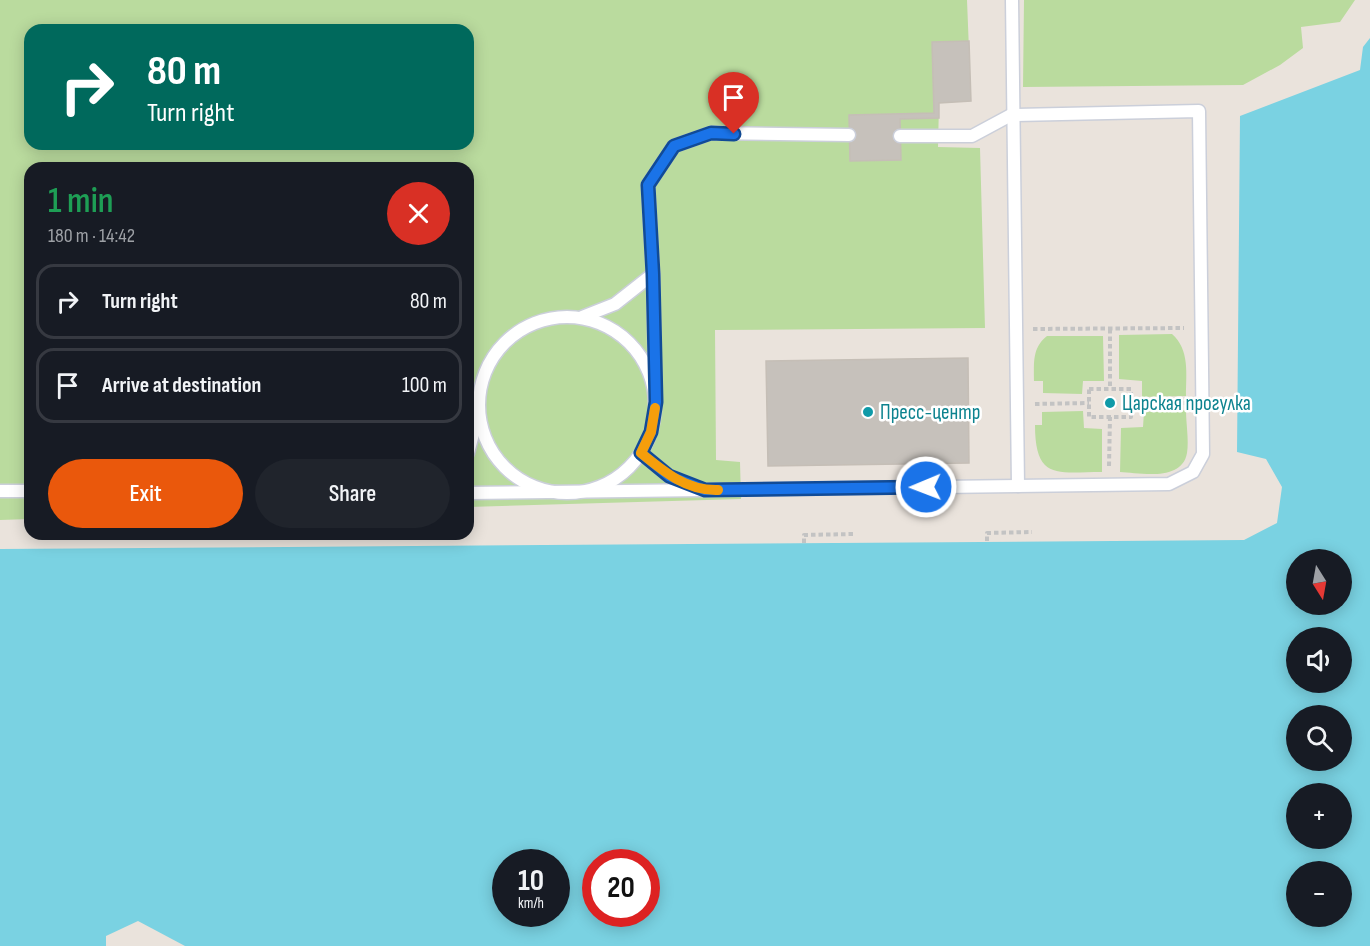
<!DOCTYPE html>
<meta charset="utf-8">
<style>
body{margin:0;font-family:"Sofia Sans Condensed",sans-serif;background:#20242c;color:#f1f3f6;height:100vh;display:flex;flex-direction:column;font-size:22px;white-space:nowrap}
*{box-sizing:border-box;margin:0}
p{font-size:20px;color:#9ea1a6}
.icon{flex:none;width:33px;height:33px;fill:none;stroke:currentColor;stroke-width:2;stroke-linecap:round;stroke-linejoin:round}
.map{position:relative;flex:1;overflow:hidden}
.details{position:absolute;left:24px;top:162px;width:450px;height:378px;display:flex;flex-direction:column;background:#171b24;border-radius:18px;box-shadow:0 3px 15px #0003}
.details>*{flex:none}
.banner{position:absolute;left:24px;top:24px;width:450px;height:126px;border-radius:18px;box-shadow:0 3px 15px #0003;background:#00695c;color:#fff;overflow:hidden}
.needle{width:39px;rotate:169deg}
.fabs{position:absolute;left:1286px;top:549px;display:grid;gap:12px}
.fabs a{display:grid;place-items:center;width:66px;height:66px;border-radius:50%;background:#171b24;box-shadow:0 3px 15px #0003;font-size:30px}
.speed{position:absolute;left:492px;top:849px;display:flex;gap:12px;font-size:30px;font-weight:700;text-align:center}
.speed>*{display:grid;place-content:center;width:78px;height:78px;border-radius:50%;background:#171b24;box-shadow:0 3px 15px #0003;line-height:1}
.speed small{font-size:15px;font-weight:400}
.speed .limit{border:9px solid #d22;background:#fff;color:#111}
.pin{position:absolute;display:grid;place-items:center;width:51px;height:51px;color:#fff;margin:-62px -26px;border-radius:50% 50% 50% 0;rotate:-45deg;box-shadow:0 0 6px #0007}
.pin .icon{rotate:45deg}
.me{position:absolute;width:66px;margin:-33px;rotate:269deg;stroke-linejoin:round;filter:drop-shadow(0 0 4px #0008)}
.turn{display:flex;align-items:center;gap:21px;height:126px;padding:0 24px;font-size:27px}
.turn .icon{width:78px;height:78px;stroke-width:2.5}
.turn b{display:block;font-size:42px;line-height:51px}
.round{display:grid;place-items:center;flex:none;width:63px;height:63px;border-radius:32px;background:#20242c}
.head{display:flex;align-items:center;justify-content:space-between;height:102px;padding:0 24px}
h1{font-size:36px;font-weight:600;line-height:45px;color:#1e9e55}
.primary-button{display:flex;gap:12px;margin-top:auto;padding:12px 24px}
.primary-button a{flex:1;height:69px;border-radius:36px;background:#ea580c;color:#fff;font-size:24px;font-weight:600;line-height:69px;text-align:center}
.primary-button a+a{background:#20242c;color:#f1f3f6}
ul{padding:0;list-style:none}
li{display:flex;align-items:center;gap:18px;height:75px;margin:0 12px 9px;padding:0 12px;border:3px solid #363941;border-radius:18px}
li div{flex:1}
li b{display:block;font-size:22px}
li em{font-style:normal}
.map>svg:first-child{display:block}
.green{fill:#badb9e;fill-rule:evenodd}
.water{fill:#7ad2e2;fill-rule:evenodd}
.pier{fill:#eae3dc}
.building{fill:#c6c1bb;stroke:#c5beb6;stroke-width:1.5}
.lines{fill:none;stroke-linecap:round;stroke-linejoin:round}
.lane-casing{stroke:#cbcfda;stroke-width:15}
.path{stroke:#c3c3c3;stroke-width:4;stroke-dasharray:4.5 3;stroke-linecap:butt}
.lane{stroke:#fff;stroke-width:12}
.route-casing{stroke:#114b97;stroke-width:15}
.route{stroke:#1a73e8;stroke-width:10}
.slow{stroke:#f59e0b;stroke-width:10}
.culture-dot{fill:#0f9aa8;stroke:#fff;stroke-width:2}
.labels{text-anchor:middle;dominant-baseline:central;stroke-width:5;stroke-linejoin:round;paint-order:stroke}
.culture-label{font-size:21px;fill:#0d838f;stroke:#fff;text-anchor:start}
</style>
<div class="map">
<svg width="1370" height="946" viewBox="0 0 1370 946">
<rect width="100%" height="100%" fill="#eae3dc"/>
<g class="green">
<path d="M0,0H967L971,101L939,103L938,147L980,148L985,328L715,330L716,460L740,462L741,499L468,507V168H30V519L0,520ZM30,30H468V144H30Z"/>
<polygon points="1024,0 1355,0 1340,22 1301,27 1303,48 1280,65 1243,85 1023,87"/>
<path d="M1172,334C1190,350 1186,374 1186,396L1142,397V381L1119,379V335Z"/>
<path d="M1047,336H1103L1104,381H1083L1082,394L1043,393V381H1034C1034,362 1032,348 1047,336Z"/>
<path d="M1186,410C1186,424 1189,440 1187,453C1182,482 1140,473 1120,472L1121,428L1143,427L1144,412Z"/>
<path d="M1083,411L1084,428L1102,429V472C1058,472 1035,481 1035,425H1042V412Z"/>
</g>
<path class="water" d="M1370,38V946H0V549L1244,540L1277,523L1282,487L1266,459L1237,452L1240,116L1360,70L1363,47ZM1296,560H1341V604H1296ZM1296,638H1341V682H1296ZM1296,716H1341V760H1296ZM1296,794H1341V838H1296ZM506,862H556V914H506ZM596,862H646V914H596ZM1296,872H1341V916H1296Z"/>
<polygon class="pier" points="138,921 185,946 106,946 106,936"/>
<g class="building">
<polygon points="969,41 971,101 939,103 939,118 900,119 901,160 850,161 849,115 934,113 932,42"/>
<polygon points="968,358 969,463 768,466 766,361"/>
</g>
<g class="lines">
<defs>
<g id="lane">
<polyline points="1012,0 1018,486"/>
<polyline points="582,317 615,304 653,274"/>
<circle cx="567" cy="405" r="88"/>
<polyline points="655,380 653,274 648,185 674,146 711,133 849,135"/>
<polyline points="468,453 478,415"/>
<polyline points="641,453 669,476 699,488"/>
<polyline points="0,491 30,491"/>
<polyline points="468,493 1169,484 1193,472 1203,454 1199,111 1011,115 972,136 900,136"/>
</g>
</defs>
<use href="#lane" class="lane-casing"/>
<g class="path">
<polyline points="1033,329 1184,328"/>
<polyline points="1110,329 1110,389"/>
<rect x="1089" y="389" width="42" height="28"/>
<polyline points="1131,403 1185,403"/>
<polyline points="1035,404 1089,403"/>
<polyline points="1109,466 1110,417"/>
<polyline points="987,541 987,533 1032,532"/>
<polyline points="804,543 804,535 854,534"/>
</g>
<use href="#lane" class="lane"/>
</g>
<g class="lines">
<defs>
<polyline id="route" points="734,134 711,133 674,146 648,185 653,274 656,402 651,432 641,453 669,476 705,490 926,487"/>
</defs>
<use href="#route" class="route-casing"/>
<use href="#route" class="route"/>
<path class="slow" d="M655,408L651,432L641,453C664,472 687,491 718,490"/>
</g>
<g class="culture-dot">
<circle cx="1110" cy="403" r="6"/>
<circle cx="868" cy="412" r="6"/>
</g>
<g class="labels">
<g class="culture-label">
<text x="1122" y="403">Царская прогулка</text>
<text x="880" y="412">Пресс-центр</text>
</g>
</g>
</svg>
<div class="fabs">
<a><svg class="needle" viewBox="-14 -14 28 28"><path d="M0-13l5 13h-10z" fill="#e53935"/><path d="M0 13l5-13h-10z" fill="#9ea1a6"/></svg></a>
<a><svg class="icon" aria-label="sound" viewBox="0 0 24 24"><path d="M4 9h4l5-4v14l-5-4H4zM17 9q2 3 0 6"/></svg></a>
<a><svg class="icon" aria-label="search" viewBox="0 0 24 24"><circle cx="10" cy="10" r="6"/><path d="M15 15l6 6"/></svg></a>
<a>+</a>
<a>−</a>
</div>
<div class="speed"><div>10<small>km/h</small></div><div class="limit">20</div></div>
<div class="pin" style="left:734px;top:134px;background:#d93025"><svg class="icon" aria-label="arrive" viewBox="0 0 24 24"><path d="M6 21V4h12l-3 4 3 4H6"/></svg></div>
<svg class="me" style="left:926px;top:487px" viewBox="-20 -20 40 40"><circle r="17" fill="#1a73e8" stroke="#fff" stroke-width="3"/><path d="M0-11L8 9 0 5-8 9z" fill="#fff"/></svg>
<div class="banner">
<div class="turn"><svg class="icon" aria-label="right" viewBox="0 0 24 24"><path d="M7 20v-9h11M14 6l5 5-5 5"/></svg><div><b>80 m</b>Turn right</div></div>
</div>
<section class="details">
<div class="head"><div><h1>1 min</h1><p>180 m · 14:42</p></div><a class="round" style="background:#d93025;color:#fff"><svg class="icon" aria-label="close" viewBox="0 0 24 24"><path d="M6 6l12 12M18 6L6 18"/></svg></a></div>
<ul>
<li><svg class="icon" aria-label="right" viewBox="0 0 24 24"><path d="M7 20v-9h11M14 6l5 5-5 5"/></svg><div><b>Turn right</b></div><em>80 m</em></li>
<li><svg class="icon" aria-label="arrive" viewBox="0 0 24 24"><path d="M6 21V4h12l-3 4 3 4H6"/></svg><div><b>Arrive at destination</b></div><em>100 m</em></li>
</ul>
<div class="primary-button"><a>Exit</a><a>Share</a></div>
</section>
</div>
